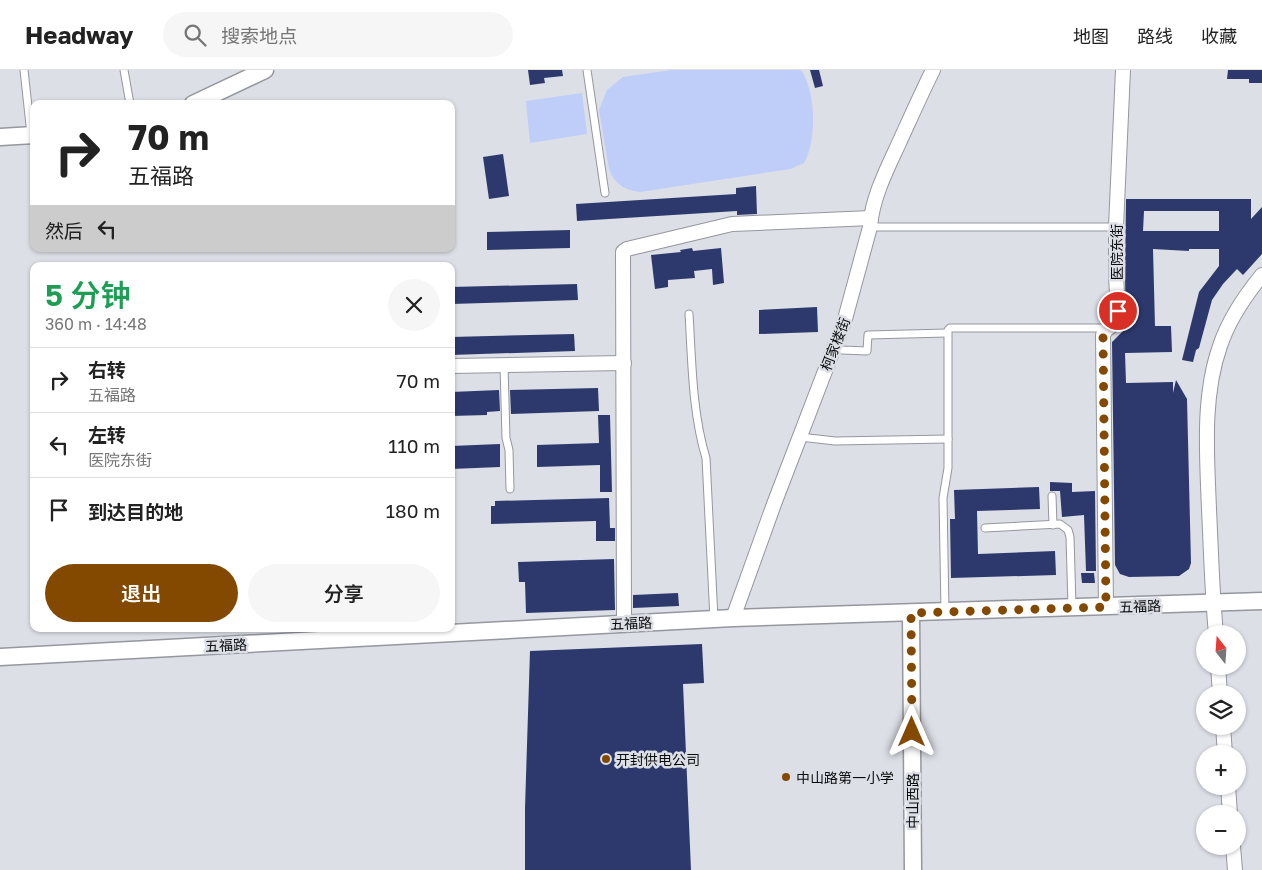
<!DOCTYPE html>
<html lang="zh">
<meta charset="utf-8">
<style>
body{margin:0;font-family:"Golos Text","Noto Sans SC",sans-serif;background:#f6f6f6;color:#222;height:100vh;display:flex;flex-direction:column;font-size:19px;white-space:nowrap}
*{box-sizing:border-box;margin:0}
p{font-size:16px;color:#767676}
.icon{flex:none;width:28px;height:28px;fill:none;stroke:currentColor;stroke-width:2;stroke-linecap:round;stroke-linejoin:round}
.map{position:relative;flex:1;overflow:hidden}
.details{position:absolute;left:30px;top:192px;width:425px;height:370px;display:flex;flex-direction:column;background:#fff;border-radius:10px;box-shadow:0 1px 4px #0004}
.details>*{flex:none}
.guide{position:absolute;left:30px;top:30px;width:425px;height:152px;border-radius:10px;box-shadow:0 1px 4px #0004;background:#fff;color:#222;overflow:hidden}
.needle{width:32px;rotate:343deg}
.tools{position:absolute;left:1196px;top:555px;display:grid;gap:10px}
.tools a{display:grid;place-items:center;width:50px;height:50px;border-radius:50%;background:#fff;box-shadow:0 1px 4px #0004;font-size:25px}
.pin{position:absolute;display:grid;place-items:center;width:42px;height:42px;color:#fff;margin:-21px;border:2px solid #fff;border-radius:50%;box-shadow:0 1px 5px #0007}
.me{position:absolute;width:55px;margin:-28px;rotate:0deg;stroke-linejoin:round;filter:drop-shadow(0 0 4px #0008)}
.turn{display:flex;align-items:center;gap:18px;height:105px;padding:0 15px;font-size:22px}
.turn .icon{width:65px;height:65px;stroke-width:2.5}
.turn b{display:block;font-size:35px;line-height:42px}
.then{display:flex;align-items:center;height:48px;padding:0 15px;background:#0003;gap:10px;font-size:19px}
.round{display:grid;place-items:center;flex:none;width:52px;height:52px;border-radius:26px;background:#f6f6f6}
.overview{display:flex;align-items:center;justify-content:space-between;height:85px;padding:0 15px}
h1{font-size:30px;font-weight:600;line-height:38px;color:#1e9e55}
.cta{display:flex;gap:10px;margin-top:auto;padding:10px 15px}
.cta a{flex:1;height:58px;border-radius:30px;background:#834900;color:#fff;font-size:20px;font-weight:600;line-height:58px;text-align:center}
.cta a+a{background:#f6f6f6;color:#222}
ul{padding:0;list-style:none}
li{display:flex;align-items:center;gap:15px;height:65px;padding:0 15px;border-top:1px solid #e0e0e0}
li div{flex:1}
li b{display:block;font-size:19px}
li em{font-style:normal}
header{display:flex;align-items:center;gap:30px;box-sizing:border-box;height:70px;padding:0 25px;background:#fff;border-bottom:1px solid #e0e0e0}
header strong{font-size:24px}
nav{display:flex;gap:28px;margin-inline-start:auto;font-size:18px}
.search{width:350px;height:45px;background:#f6f6f6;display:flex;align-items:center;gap:12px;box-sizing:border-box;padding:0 18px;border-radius:28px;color:#767676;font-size:19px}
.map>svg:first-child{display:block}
.green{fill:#bfcdf9}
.building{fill:#2d396d;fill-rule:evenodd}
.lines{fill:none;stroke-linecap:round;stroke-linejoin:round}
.service-casing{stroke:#95979e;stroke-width:9}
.minor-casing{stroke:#95979e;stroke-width:16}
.tertiary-casing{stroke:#95979e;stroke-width:19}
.service{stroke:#fff;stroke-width:7}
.minor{stroke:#fff;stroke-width:14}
.tertiary{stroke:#fff;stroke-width:16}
.route{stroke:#834900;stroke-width:9;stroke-dasharray:0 16.2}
.poi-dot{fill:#834900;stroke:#dcdfe6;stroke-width:2}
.labels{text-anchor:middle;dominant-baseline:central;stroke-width:5;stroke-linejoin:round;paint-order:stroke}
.street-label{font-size:14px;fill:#0b0c0e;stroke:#dcdfe6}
.poi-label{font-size:14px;fill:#0b0c0e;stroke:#dcdfe6;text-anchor:start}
</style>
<header>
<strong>Headway</strong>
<div class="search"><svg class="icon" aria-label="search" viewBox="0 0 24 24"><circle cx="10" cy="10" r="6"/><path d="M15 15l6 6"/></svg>搜索地点</div>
<nav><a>地图</a><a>路线</a><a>收藏</a></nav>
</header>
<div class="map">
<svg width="1262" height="800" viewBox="0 0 1262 800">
<rect width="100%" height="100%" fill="#dcdfe6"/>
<g class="green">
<path d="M671,0H801C816,22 817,70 804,93L790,99L640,122C624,120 615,114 609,99L599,40L607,20L623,7Z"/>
<polygon points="582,23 587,64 530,73 526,31"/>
</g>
<g class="building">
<polygon points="528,0 562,0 563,6 544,8 545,13 530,15"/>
<polygon points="810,0 819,0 823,16 815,18"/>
<polygon points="1228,0 1262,0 1262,13 1249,13 1249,9 1227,9"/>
<polygon points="503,84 509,126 489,129 483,87"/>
<polygon points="756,116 757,144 737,145 737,141 577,151 576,134 736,124 736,118"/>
<path d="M1126,129H1251V149L1262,137V184L1243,205L1237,199L1223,214L1212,230L1199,278L1196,280L1193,292L1182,290L1199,222L1219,196V179H1189V181L1153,179L1155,256H1171L1172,282L1125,283L1126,313L1173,312V323L1176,310L1187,329L1191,493L1189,499L1179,506L1129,507L1120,504L1115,495L1112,272L1124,260V257H1126L1125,206ZM1144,141H1219V161H1143Z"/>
<polygon points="570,160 570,178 487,180 487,162"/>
<polygon points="692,178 693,181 721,178 724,213 713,215 712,199 694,201 695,208 668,210 668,217 655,219 651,185 681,182 680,180"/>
<polygon points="577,214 578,230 451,234 451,217"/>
<polygon points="817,237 818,262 759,264 759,240"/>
<polygon points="574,264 575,281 451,285 451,267"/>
<polygon points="598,318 599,341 511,344 510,320"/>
<polygon points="499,320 500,341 487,342 487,345 451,346 451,322"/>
<polygon points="598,345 610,345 612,422 600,422 600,395 537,397 537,375 599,373"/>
<polygon points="500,374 500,397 451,399 451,376"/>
<polygon points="1050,412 1072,413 1072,422 1095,421 1096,501 1086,501 1084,445 1062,447 1060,421 1050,421"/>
<polygon points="1039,417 1040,439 977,441 978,484 1055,481 1056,505 951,508 950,449 955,449 954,420"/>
<polygon points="609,428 610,458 615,458 615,471 596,471 596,451 491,454 491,436 495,436 495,431"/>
<polygon points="614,489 615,540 526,543 525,512 519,512 518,492"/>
<polygon points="1081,503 1094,503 1095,513 1082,513"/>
<polygon points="678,523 679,536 633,538 633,525"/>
<polygon points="702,574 704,613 683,614 691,800 525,800 525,738 530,581"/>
</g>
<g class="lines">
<defs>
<g id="service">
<polyline points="24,0 31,64"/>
<polyline points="124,0 130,34"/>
<polyline points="587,0 605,123"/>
<polyline points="870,157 1116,157"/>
<path d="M689,244C692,291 692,342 706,388L714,549"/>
<polyline points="834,278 842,280 867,281 868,265 947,263"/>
<polyline points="504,295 506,368 509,380 510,419"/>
<polyline points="800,367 835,371 948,369"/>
<polyline points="1052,426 1053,455"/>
<polyline points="985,458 1060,454 1068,460 1070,467 1072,537"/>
<polyline points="945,541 943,428 948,398 948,260 950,258 1107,258"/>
</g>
<g id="minor">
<polyline points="451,296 624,293"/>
<polyline points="1106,537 1103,265 1106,260 1114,254 1117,250 1118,241 1116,206 1116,157 1123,0"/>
<path d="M733,548L774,434L845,249L870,157C872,128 887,99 899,73C910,49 921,24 933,0"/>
<polyline points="624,553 623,182 627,179 732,154 871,148"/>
<path d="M1216,564C1212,522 1211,480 1209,439C1207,386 1202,327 1220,276C1229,249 1244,227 1262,205"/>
<polyline points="1218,596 1220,624"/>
<polyline points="1223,656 1225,684"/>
<polyline points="1228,716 1230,744"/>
<polyline points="1233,776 1235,800"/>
</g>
<g id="tertiary">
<polyline points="193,34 265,0"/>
<polyline points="0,67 34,65"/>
<polyline points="911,543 913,800"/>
<polyline points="0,587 733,548 1262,531"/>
</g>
</defs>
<use href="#service" class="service-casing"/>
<use href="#minor" class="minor-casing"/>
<use href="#tertiary" class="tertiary-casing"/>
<use href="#service" class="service"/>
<use href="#minor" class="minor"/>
<use href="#tertiary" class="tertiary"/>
</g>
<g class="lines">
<path class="route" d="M912,662L911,543L1106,537L1103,265C1109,253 1116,258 1118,241"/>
</g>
<g class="poi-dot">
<circle cx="606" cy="689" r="5"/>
<circle cx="786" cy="707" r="5"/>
</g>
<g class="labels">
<g class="street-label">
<text transform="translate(1116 182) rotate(-90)">医院东街</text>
<text transform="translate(835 274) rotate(-69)">柯家楼街</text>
<text transform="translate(1140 536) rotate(-2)">五福路</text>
<text transform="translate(631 553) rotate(-3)">五福路</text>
<text transform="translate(226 575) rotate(-3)">五福路</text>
<text transform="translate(912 731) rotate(-90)">中山西路</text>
</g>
<g class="poi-label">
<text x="616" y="689">开封供电公司</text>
<text x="796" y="707">中山路第一小学</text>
</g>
</g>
</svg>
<div class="tools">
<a><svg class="needle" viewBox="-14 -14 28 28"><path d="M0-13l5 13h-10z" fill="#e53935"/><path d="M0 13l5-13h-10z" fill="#767676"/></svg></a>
<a><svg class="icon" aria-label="layers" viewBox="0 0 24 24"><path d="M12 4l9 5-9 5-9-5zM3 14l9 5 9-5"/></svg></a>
<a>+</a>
<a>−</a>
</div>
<div class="pin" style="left:1118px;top:241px;background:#d93025"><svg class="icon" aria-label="arrive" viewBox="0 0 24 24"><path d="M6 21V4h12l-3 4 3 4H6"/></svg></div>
<svg class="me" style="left:912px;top:662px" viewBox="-20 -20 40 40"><path d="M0-17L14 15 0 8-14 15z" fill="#834900" stroke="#fff" stroke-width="4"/></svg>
<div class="guide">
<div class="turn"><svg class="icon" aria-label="right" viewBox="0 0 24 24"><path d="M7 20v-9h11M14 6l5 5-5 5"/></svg><div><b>70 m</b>五福路</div></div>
<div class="then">然后<svg class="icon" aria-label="left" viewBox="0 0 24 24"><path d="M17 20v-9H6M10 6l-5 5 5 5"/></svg></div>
</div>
<section class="details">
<div class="overview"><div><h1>5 分钟</h1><p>360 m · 14:48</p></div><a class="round"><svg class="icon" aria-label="close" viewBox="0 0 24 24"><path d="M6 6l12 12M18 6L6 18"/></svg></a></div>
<ul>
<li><svg class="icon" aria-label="right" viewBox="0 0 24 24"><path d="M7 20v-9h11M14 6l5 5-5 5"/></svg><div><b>右转</b><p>五福路</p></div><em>70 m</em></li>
<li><svg class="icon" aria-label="left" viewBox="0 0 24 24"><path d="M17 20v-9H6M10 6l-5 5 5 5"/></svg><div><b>左转</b><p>医院东街</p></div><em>110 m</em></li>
<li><svg class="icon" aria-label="arrive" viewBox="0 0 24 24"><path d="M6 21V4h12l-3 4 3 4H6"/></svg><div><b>到达目的地</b></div><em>180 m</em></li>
</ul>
<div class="cta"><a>退出</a><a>分享</a></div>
</section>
</div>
